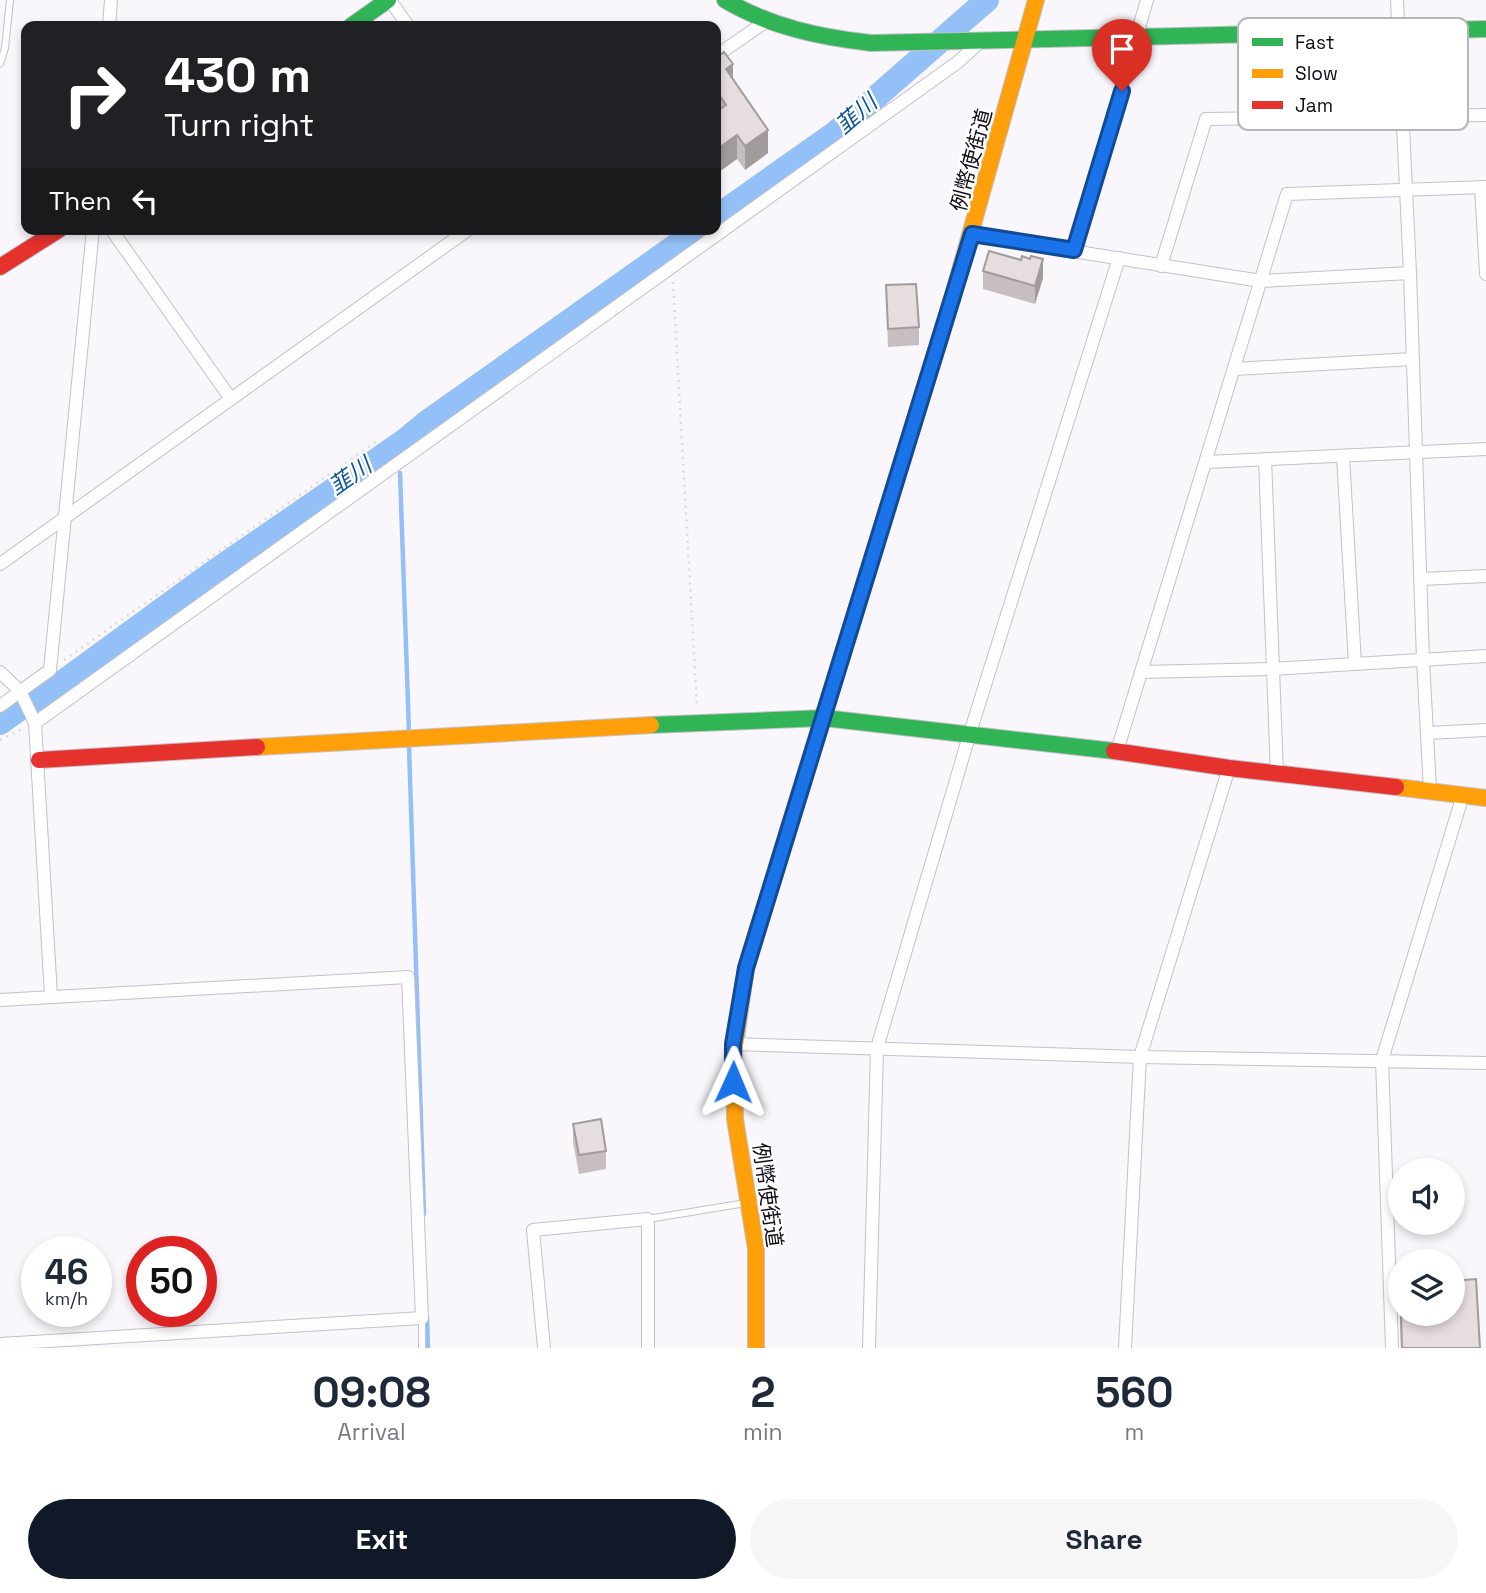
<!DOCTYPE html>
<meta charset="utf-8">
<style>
body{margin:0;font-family:"Space Grotesk","Noto Sans JP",sans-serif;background:#f6f6f7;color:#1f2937;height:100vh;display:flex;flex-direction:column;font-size:26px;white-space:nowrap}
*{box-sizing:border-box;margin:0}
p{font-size:23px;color:#747a83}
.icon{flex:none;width:38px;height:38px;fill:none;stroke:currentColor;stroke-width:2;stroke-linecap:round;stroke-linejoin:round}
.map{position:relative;height:1348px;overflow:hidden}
.side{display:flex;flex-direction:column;background:#fff;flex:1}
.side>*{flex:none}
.top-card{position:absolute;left:21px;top:21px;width:700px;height:214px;border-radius:14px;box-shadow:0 4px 10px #0003;background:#202124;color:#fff;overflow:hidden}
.controls{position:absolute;left:1388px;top:1158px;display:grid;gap:14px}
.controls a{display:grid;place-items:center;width:77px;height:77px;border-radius:50%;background:#fff;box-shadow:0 4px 10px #0003;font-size:35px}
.speed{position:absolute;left:21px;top:1236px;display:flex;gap:14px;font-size:35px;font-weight:700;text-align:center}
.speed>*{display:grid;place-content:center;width:91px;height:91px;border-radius:50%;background:#fff;box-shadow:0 4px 10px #0003;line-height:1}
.speed small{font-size:18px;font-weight:400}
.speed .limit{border:10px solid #d22;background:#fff;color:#111}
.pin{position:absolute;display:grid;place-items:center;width:60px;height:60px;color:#fff;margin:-72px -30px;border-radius:50% 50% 50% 0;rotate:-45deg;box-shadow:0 0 7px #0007}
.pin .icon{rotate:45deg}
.me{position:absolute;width:77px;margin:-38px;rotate:1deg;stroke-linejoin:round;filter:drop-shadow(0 0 5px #0008)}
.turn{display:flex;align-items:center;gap:24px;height:147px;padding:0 28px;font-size:32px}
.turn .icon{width:91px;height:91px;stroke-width:2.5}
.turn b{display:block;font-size:49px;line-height:60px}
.then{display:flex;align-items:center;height:66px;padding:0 28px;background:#0003;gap:14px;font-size:26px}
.eta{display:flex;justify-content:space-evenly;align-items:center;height:119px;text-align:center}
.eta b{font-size:42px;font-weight:800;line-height:49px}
.cta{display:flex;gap:14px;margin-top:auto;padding:14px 28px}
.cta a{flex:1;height:80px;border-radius:42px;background:#111827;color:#fff;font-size:28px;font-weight:800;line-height:80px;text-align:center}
.cta a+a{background:#f6f6f7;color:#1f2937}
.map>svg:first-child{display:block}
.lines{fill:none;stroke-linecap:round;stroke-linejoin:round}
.stream{stroke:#93c0f6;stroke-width:4.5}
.river{stroke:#93c0f6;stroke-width:24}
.lane-casing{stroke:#c3c0c9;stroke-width:8}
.street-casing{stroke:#c3c0c9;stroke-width:14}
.fast-casing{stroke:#c3c0c9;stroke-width:18}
.slow-casing{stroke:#c3c0c9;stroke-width:18}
.jam-casing{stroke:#c3c0c9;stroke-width:18}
.path{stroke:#dad9dc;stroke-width:2.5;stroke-dasharray:2 5;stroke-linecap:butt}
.lane{stroke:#fefeff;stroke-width:6}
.street{stroke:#fefeff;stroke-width:12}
.fast{stroke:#30b455;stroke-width:16}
.slow{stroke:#ff9f0a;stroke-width:16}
.jam{stroke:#e5322d;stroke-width:16}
.wall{fill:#c6bec0}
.shaded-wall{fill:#a19b9c}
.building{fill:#e6dddf;stroke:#a19b9c;stroke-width:2}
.route-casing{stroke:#114b97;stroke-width:18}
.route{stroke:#1a73e8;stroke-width:12}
.labels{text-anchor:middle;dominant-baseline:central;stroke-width:5;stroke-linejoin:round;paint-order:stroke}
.street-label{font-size:21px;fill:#100b17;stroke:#fff}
.water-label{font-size:23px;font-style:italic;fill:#0c5496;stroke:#fff}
.key{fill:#fff;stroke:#b7b6b9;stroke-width:2}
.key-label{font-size:19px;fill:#100b17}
</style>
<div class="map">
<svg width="1486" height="1348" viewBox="0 0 1486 1348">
<rect width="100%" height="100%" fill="#f9f7fc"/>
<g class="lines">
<g class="stream">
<polyline points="392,449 395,457"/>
<polyline points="400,473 409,732"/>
<polyline points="409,746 424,1214"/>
<polyline points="427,1317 428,1348"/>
</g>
<g class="river">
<polyline points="716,217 835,133 987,0"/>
<polyline points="0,723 25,705 45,695 208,576 404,441 427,422 699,229"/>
</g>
<defs>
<g id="lane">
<polyline points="0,64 5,48 10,0"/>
<polyline points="648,1219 746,1203"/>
<polyline points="422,1318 422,1348"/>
</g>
<g id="street">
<polyline points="390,0 408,26"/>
<polyline points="1397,0 1410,273 1423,660 1430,790"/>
<polyline points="109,26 111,0"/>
<polyline points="716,56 765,22"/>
<polyline points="1481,187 1486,274"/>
<polyline points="111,229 231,399"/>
<polyline points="972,235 1261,281 1410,273"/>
<polyline points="1074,250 1147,0"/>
<polyline points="1161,266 1206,119 1486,115"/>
<polyline points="1234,369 1413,359"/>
<polyline points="1343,456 1355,664"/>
<polyline points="1265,459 1277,774"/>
<polyline points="1207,462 1486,449"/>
<polyline points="0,564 469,229"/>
<polyline points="1421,579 1486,576"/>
<polyline points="0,672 20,691 35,723 51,996"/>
<polyline points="1141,672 1272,669 1486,656"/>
<polyline points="0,706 50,670 93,229"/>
<polyline points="35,723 958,62 983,39"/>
<polyline points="1428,733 1486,730"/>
<polyline points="1117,751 1287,194 1486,187"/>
<polyline points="0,1000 408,977 422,1318 0,1344"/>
<polyline points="733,1044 1140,1057 1486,1063"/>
<polyline points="544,1348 533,1230 648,1219 648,1348"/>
<polyline points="869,1348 877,1048 969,736 1119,258"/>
<polyline points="1125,1348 1140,1057 1229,768"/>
<polyline points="1392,1348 1382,1060 1463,795"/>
</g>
<g id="fast">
<path d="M725,0C771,27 819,37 871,43L1486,29"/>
<polyline points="351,26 388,0"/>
<polyline points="651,725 824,718 1114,751"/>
<polyline points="787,834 952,299"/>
</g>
<g id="slow">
<polyline points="952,299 1036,0"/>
<polyline points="257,747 651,725"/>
<polyline points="1396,787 1486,798"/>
<polyline points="756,1348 756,1249 735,1119 734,1052 746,968 787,834"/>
</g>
<g id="jam">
<polyline points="0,267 60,229"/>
<polyline points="1114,751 1229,768 1396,787"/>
<polyline points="39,760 257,747"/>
</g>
</defs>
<use href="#lane" class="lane-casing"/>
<use href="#street" class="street-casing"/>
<use href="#fast" class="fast-casing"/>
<use href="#slow" class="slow-casing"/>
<use href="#jam" class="jam-casing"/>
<g class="path">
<polyline points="673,282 697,708"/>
<polyline points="64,660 377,441"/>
<polyline points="0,740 22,729"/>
</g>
<use href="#lane" class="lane"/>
<use href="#street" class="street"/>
<use href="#fast" class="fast"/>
<use href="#slow" class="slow"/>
<use href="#jam" class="jam"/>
</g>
<g class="wall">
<polygon points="1282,43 1332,58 1332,76 1283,79"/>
<polygon points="716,58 733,79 768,153 745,170 737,159 716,174"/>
<polygon points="983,271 1043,278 1035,304 983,289"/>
<polygon points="886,285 919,327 919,345 888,347"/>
<polygon points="573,1124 606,1151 606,1169 579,1174 573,1142"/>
<polygon points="1400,1292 1400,1314 1452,1314 1480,1348 1401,1348 1400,1316"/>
</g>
<g class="shaded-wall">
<polygon points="733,64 733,88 726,69"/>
<polygon points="768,130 768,153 745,170 745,146"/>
<polygon points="737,135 737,159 716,174 716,150"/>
<polygon points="1043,259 1043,278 1035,304 1035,286"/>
</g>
<g class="building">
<polygon points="724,52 733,64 726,69 768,130 745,146 737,135 716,150 716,112 726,105 716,90 716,58"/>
<polygon points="989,251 1021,260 1022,256 1030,259 1031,256 1043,259 1035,286 983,271"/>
<polygon points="916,284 919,327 888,329 886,285"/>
<polygon points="601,1119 606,1151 579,1155 573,1124"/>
<polygon points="1476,1279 1480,1348 1402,1348 1401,1314 1452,1314 1452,1281"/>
</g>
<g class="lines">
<defs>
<polyline id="route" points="733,1082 733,1044 746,968 972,234 1074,250 1122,91"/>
</defs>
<use href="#route" class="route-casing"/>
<use href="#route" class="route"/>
</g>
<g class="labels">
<g class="street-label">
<text transform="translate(971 160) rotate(-75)">例幣使街道</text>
<text transform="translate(768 1195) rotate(82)">例幣使街道</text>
</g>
<g class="water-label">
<text transform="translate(856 114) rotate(-41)">韮川</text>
<text transform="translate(350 476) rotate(-35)">韮川</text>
</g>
</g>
<rect x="1238" y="18" width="230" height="112" rx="10" class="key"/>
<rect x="1252" y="38" width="31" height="8" fill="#30b455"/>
<rect x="1252" y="69" width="31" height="9" fill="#ff9f0a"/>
<rect x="1252" y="101" width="31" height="8" fill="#e5322d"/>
<g class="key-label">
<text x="1295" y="49">Fast</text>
<text x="1295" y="80">Slow</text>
<text x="1295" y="112">Jam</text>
</g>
</svg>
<div class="controls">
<a><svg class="icon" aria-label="sound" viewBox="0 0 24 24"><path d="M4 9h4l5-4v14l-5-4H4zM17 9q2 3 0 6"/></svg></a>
<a><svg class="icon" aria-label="layers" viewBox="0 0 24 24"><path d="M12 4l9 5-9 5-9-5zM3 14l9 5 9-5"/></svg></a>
</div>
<div class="speed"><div>46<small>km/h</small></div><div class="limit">50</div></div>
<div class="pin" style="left:1122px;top:91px;background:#d93025"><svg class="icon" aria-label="arrive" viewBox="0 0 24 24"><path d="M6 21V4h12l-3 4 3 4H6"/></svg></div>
<svg class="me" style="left:733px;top:1082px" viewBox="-20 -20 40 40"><path d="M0-17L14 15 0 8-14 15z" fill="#1a73e8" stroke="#fff" stroke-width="4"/></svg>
<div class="top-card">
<div class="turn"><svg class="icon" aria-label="right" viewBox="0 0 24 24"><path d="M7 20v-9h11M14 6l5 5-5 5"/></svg><div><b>430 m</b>Turn right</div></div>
<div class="then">Then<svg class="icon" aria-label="left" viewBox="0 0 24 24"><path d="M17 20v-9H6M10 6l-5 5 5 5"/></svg></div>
</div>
</div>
<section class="side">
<div class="eta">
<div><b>09:08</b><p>Arrival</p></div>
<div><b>2</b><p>min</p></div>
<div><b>560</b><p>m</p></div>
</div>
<div class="cta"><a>Exit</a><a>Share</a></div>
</section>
